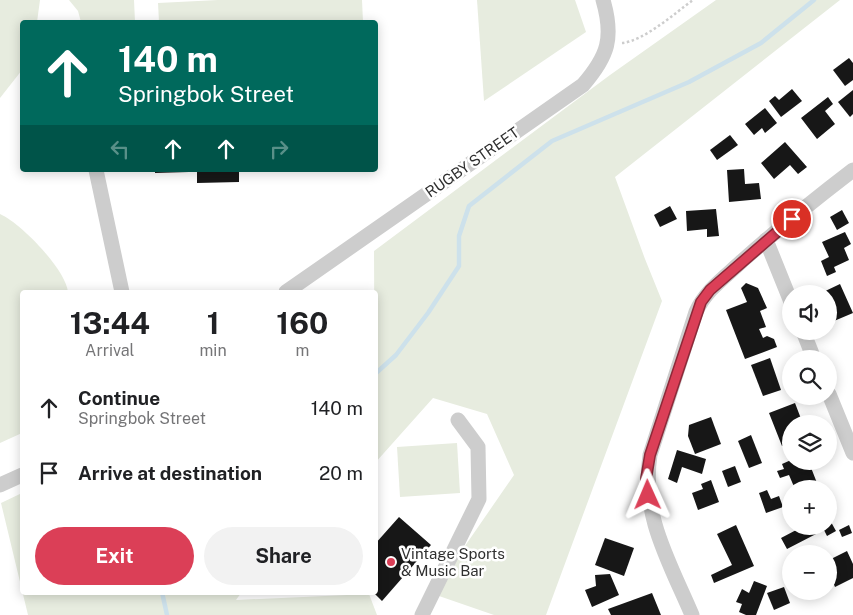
<!DOCTYPE html>
<meta charset="utf-8">
<style>
body{margin:0;font-family:"Public Sans",sans-serif;background:#f2f2f2;color:#202124;height:100vh;display:flex;flex-direction:column;font-size:19px;white-space:nowrap}
*{box-sizing:border-box;margin:0}
p{font-size:16px;color:#757577}
.icon{flex:none;width:28px;height:28px;fill:none;stroke:currentColor;stroke-width:2;stroke-linecap:round;stroke-linejoin:round}
.map{position:relative;flex:1;overflow:hidden}
.sheet{position:absolute;left:20px;top:290px;width:358px;height:305px;display:flex;flex-direction:column;background:#fff;border-radius:5px;box-shadow:0 2px 12px #0003}
.sheet>*{flex:none}
.banner{position:absolute;left:20px;top:20px;width:358px;height:152px;border-radius:5px;box-shadow:0 2px 12px #0003;background:#00695c;color:#fff;overflow:hidden}
.buttons{position:absolute;left:782px;top:285px;display:grid;gap:10px}
.buttons a{display:grid;place-items:center;width:55px;height:55px;border-radius:50%;background:#fff;box-shadow:0 2px 12px #0003;font-size:25px}
.pin{position:absolute;display:grid;place-items:center;width:42px;height:42px;color:#fff;margin:-21px;border:2px solid #fff;border-radius:50%;box-shadow:0 1px 5px #0007}
.me{position:absolute;width:55px;margin:-28px;rotate:359deg;stroke-linejoin:round;filter:drop-shadow(0 0 4px #0008)}
.turn{display:flex;align-items:center;gap:18px;height:105px;padding:0 15px;font-size:22px}
.turn .icon{width:65px;height:65px;stroke-width:2.5}
.turn b{display:block;font-size:35px;line-height:42px}
.lanes{display:flex;align-items:center;height:48px;padding:0 15px;background:#0003;justify-content:center;gap:25px;direction:ltr}
.lanes .off{opacity:.35}
.eta{display:flex;justify-content:space-evenly;align-items:center;height:85px;text-align:center}
.eta b{font-size:30px;font-weight:700;line-height:35px}
.action{display:flex;gap:10px;margin-top:auto;padding:10px 15px}
.action a{flex:1;height:58px;border-radius:30px;background:#db3f57;color:#fff;font-size:20px;font-weight:700;line-height:58px;text-align:center}
.action a+a{background:#f2f2f2;color:#202124}
ul{padding:0;list-style:none}
li{display:flex;align-items:center;gap:15px;height:65px;padding:0 15px}
li div{flex:1}
li b{display:block;font-size:19px}
li em{font-style:normal}
.map>svg:first-child{display:block}
.green{fill:#e7ecdf}
.lines{fill:none;stroke-linecap:round;stroke-linejoin:round}
.stream{stroke:#cde1eb;stroke-width:4.5}
.building{fill:#171717}
.path{stroke:#cdcdcd;stroke-width:2.5;stroke-dasharray:2.5 2.5;stroke-linecap:butt}
.minor{stroke:#cdcdcd;stroke-width:15}
.route-casing{stroke:#8e2939;stroke-width:12}
.route{stroke:#db3f57;stroke-width:9}
.poi-dot{fill:#db3f57;stroke:#fff;stroke-width:2}
.labels{text-anchor:middle;dominant-baseline:central;stroke-width:5;stroke-linejoin:round;paint-order:stroke}
.street-label{font-size:15px;fill:#303030;stroke:#fff}
.poi-label{font-size:15px;fill:#303030;stroke:#fff;text-anchor:start}
</style>
<div class="map">
<svg width="853" height="615" viewBox="0 0 853 615">
<rect width="100%" height="100%" fill="#fff"/>
<g class="green">
<polygon points="0,0 40,0 37,22 22,22 22,70 0,98"/>
<polygon points="69,0 134,0 135,22 81,22 78,11"/>
<polygon points="218,0 362,0 363,22 159,22 158,3"/>
<polygon points="477,0 575,0 586,32 484,101"/>
<polygon points="716,0 840,0 615,177 645,259 662,301 546,615 494,615 439,596 456,559 514,475 487,414 433,398 375,463 374,251 610,75"/>
<path d="M0,214C21,223 66,270 68,292H22V433L0,443Z"/>
<polygon points="457,443 460,493 400,497 397,447"/>
<polygon points="22,493 22,592 241,593 236,600 369,594 377,615 28,615 1,503"/>
</g>
<g class="lines">
<g class="stream">
<polyline points="375,374 396,355 428,313 459,266 459,236 469,206 552,141 689,82 761,43 814,0"/>
<polyline points="162,592 167,615"/>
</g>
</g>
<g class="building">
<polygon points="849,58 853,63 853,80 845,86 833,70"/>
<polygon points="792,89 802,101 781,117 769,101 775,96 779,100"/>
<polygon points="853,90 853,114 850,117 838,102"/>
<polygon points="828,97 833,104 825,111 835,124 817,139 801,118"/>
<polygon points="765,108 777,123 765,133 762,128 754,135 745,124"/>
<polygon points="730,135 738,145 717,160 710,150"/>
<polygon points="785,142 807,167 798,174 790,165 774,179 761,163"/>
<polygon points="744,169 745,184 759,183 761,199 729,202 727,170"/>
<polygon points="155,170 189,170 189,172 155,173"/>
<polygon points="197,170 239,170 239,182 197,183"/>
<polygon points="670,206 677,219 660,227 654,215"/>
<polygon points="716,209 719,236 707,237 707,229 687,231 686,211"/>
<polygon points="842,210 849,223 837,230 830,217"/>
<polygon points="845,232 851,244 844,248 849,260 834,267 836,272 827,276 821,261 829,257 822,242"/>
<polygon points="746,283 758,288 767,308 760,311 766,327 759,329 763,338 767,336 774,339 777,347 745,359 726,310 747,302 741,288"/>
<polygon points="840,284 853,313 834,321 829,309 829,294 819,294"/>
<polygon points="770,358 781,390 763,396 751,365"/>
<polygon points="795,403 803,424 791,424 791,443 782,446 769,413"/>
<polygon points="711,417 721,444 695,454 688,436 689,425"/>
<polygon points="751,435 762,463 749,468 738,441"/>
<polygon points="677,450 706,459 702,474 682,467 677,483 668,479"/>
<polygon points="791,460 801,461 804,467 810,465 817,483 803,489 795,489 789,475 780,478 777,471 784,469 782,464"/>
<polygon points="735,466 741,482 728,487 722,471"/>
<polygon points="711,480 719,502 698,510 692,493 703,489 701,484"/>
<polygon points="767,490 771,499 779,496 783,507 766,513 759,493"/>
<polygon points="399,517 431,545 382,601 373,592 375,592 375,544"/>
<polygon points="831,522 836,531 827,536 822,526 829,526"/>
<polygon points="736,525 754,566 714,583 711,575 732,565 717,534"/>
<polygon points="849,525 852,533 842,537 839,530"/>
<polygon points="799,526 812,526 816,534 787,549 781,538 800,528"/>
<polygon points="605,538 634,548 624,576 595,565"/>
<polygon points="847,551 853,564 853,578 835,587 829,573 833,569 829,560"/>
<polygon points="610,574 619,595 592,607 585,590 596,586 595,575"/>
<polygon points="754,581 767,586 756,615 746,615 739,612 742,604 736,602 742,589 749,593"/>
<polygon points="784,587 790,603 774,610 767,593"/>
<polygon points="652,593 661,615 611,615 608,609"/>
</g>
<g class="lines">
<path class="path" d="M622,43C644,41 675,13 693,0"/>
<g class="minor">
<polyline points="96,170 122,292"/>
<polyline points="766,240 791,302"/>
<path d="M286,292L583,85C608,56 614,38 603,0"/>
<polyline points="803,331 814,359"/>
<polyline points="829,394 853,453"/>
<polyline points="0,485 22,475"/>
<polyline points="422,615 479,499 478,447 458,420"/>
<path d="M692,615C669,561 641,515 650,455L696,312C705,291 725,277 742,261C778,229 815,199 853,170"/>
</g>
</g>
<g class="lines">
<defs>
<polyline id="route" points="648,495 646,479 650,455 701,302 710,290 792,219"/>
</defs>
<use href="#route" class="route-casing"/>
<use href="#route" class="route"/>
</g>
<circle class="poi-dot" cx="391" cy="562" r="5"/>
<g class="labels">
<g class="street-label">
<text transform="translate(472 162) rotate(-35)">RUGBY STREET</text>
</g>
<g class="poi-label">
<text x="401" y="553">Vintage Sports<tspan x="401" dy="17">&amp; Music Bar</tspan></text>
</g>
</g>
</svg>
<div class="buttons">
<a><svg class="icon" aria-label="sound" viewBox="0 0 24 24"><path d="M4 9h4l5-4v14l-5-4H4zM17 9q2 3 0 6"/></svg></a>
<a><svg class="icon" aria-label="search" viewBox="0 0 24 24"><circle cx="10" cy="10" r="6"/><path d="M15 15l6 6"/></svg></a>
<a><svg class="icon" aria-label="layers" viewBox="0 0 24 24"><path d="M12 4l9 5-9 5-9-5zM3 14l9 5 9-5"/></svg></a>
<a>+</a>
<a>−</a>
</div>
<div class="pin" style="left:792px;top:219px;background:#d93025"><svg class="icon" aria-label="arrive" viewBox="0 0 24 24"><path d="M6 21V4h12l-3 4 3 4H6"/></svg></div>
<svg class="me" style="left:648px;top:495px" viewBox="-20 -20 40 40"><path d="M0-17L14 15 0 8-14 15z" fill="#db3f57" stroke="#fff" stroke-width="4"/></svg>
<div class="banner">
<div class="turn"><svg class="icon" aria-label="ahead" viewBox="0 0 24 24"><path d="M12 20V5M6 11l6-6 6 6"/></svg><div><b>140 m</b>Springbok Street</div></div>
<div class="lanes"><svg class="icon off" aria-label="left" viewBox="0 0 24 24"><path d="M17 20v-9H6M10 6l-5 5 5 5"/></svg><svg class="icon" aria-label="ahead" viewBox="0 0 24 24"><path d="M12 20V5M6 11l6-6 6 6"/></svg><svg class="icon" aria-label="ahead" viewBox="0 0 24 24"><path d="M12 20V5M6 11l6-6 6 6"/></svg><svg class="icon off" aria-label="right" viewBox="0 0 24 24"><path d="M7 20v-9h11M14 6l5 5-5 5"/></svg></div>
</div>
<section class="sheet">
<div class="eta">
<div><b>13:44</b><p>Arrival</p></div>
<div><b>1</b><p>min</p></div>
<div><b>160</b><p>m</p></div>
</div>
<ul>
<li><svg class="icon" aria-label="ahead" viewBox="0 0 24 24"><path d="M12 20V5M6 11l6-6 6 6"/></svg><div><b>Continue</b><p>Springbok Street</p></div><em>140 m</em></li>
<li><svg class="icon" aria-label="arrive" viewBox="0 0 24 24"><path d="M6 21V4h12l-3 4 3 4H6"/></svg><div><b>Arrive at destination</b></div><em>20 m</em></li>
</ul>
<div class="action"><a>Exit</a><a>Share</a></div>
</section>
</div>
